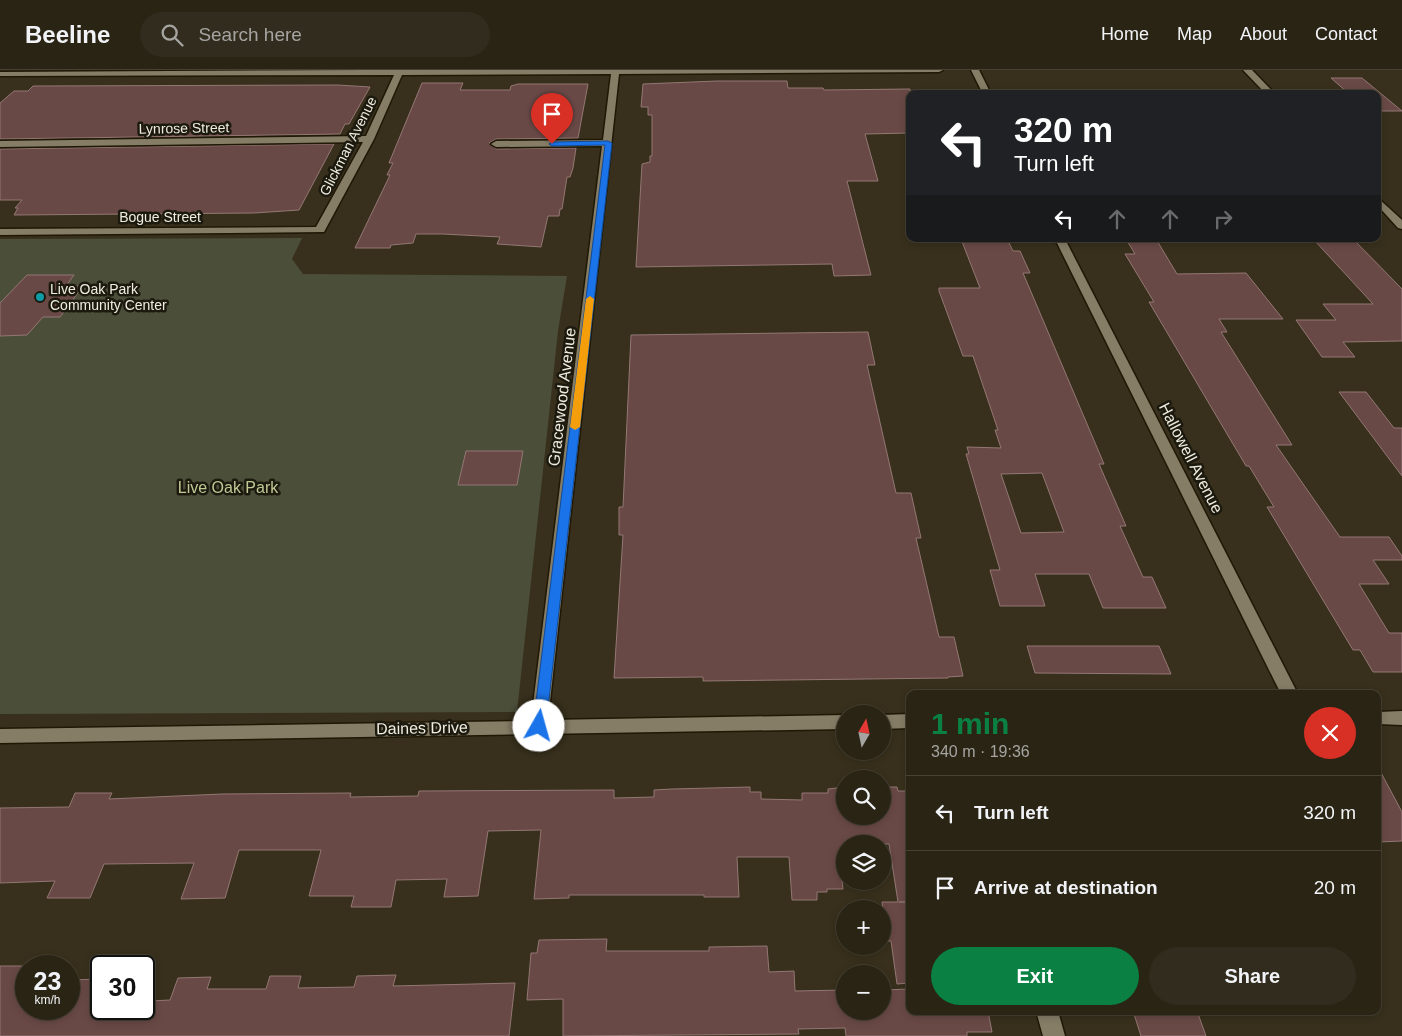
<!DOCTYPE html>
<meta charset="utf-8">
<style>
body{margin:0;font-family:Arial,sans-serif;background:#322c1e;color:#f1f3f6;height:100vh;display:flex;flex-direction:column;font-size:19px;white-space:nowrap}
*{box-sizing:border-box;margin:0}
p{font-size:16px;color:#a5a4a0}
.icon{flex:none;width:28px;height:28px;fill:none;stroke:currentColor;stroke-width:2;stroke-linecap:round;stroke-linejoin:round}
.map{position:relative;flex:1;overflow:hidden}
.details{position:absolute;left:906px;top:620px;width:475px;height:325px;display:flex;flex-direction:column;background:#2a2415;border-radius:10px;box-shadow:0 2px 8px #0003,0 0 0 1px #464134}
.details>*{flex:none}
.guide{position:absolute;left:906px;top:20px;width:475px;height:152px;border-radius:10px;box-shadow:0 2px 8px #0003,0 0 0 1px #464134;background:#202124;color:#fff;overflow:hidden}
.needle{width:32px;rotate:9deg}
.controls{position:absolute;left:836px;top:635px;display:grid;gap:10px}
.controls a{display:grid;place-items:center;width:55px;height:55px;border-radius:50%;background:#2a2415;box-shadow:0 2px 8px #0003,0 0 0 1px #464134;font-size:25px}
.speed{position:absolute;left:15px;top:885px;display:flex;gap:10px;font-size:25px;font-weight:700;text-align:center}
.speed>*{display:grid;place-content:center;width:65px;height:65px;border-radius:50%;background:#2a2415;box-shadow:0 2px 8px #0003,0 0 0 1px #464134;line-height:1}
.speed small{font-size:12px;font-weight:400}
.speed .limit{border:2px solid #111;border-radius:8px;background:#fff;color:#111}
.pin{position:absolute;display:grid;place-items:center;width:42px;height:42px;color:#fff;margin:-51px -21px;border-radius:50% 50% 50% 0;rotate:-45deg;box-shadow:0 0 5px #0007}
.pin .icon{rotate:45deg}
.me{position:absolute;width:55px;margin:-28px;rotate:7deg;stroke-linejoin:round;filter:drop-shadow(0 0 4px #0008)}
.turn{display:flex;align-items:center;gap:18px;height:105px;padding:0 25px;font-size:22px}
.turn .icon{width:65px;height:65px;stroke-width:2.5}
.turn b{display:block;font-size:35px;line-height:42px}
.lanes{display:flex;align-items:center;height:48px;padding:0 25px;background:#0003;justify-content:center;gap:25px;direction:ltr}
.lanes .off{opacity:.35}
.round{display:grid;place-items:center;flex:none;width:52px;height:52px;border-radius:26px;background:#322c1e}
.overview{display:flex;align-items:center;justify-content:space-between;height:85px;padding:0 25px}
h1{font-size:30px;font-weight:600;line-height:38px;color:#0b8043}
.button{display:flex;gap:10px;margin-top:auto;padding:10px 25px}
.button a{flex:1;height:58px;border-radius:30px;background:#0b8043;color:#fff;font-size:20px;font-weight:600;line-height:58px;text-align:center}
.button a+a{background:#322c1e;color:#f1f3f6}
ul{padding:0;list-style:none}
li{display:flex;align-items:center;gap:15px;height:75px;padding:0 25px;border-top:1px solid #464134}
li div{flex:1}
li b{display:block;font-size:19px}
li em{font-style:normal}
header{display:flex;align-items:center;gap:30px;box-sizing:border-box;height:70px;padding:0 25px;background:#2a2415;border-bottom:1px solid #464134}
header strong{font-size:24px}
nav{display:flex;gap:28px;margin-inline-start:auto;font-size:18px}
.search{width:350px;height:45px;background:#322c1e;display:flex;align-items:center;gap:12px;box-sizing:border-box;padding:0 18px;border-radius:28px;color:#a5a4a0;font-size:19px}
.map>svg:first-child{display:block}
.green{fill:#4b4f3a}
.building{fill:#694946;stroke:#937774;fill-rule:evenodd}
.lines{fill:none;stroke-linecap:round;stroke-linejoin:round}
.minor-casing{stroke:#1f1805;stroke-width:3}
.minor{fill:#867d66;fill-rule:evenodd}
.route{fill:#1a73e8;stroke:#114b97}
.slow{fill:#f59e0b}
.culture-dot{fill:#0f9aa8;stroke:#1c190f;stroke-width:2}
.labels{text-anchor:middle;dominant-baseline:central;stroke-width:5;stroke-linejoin:round;paint-order:stroke}
.far-street-label{font-size:14px;fill:#f0ecdf;stroke:#1c190f}
.far-poi-label{font-size:14px;fill:#f0ecdf;stroke:#1c190f;text-anchor:start}
.street-label{font-size:16px;fill:#f0ecdf;stroke:#1c190f}
.park-label{font-size:16px;fill:#bec993;stroke:#1c190f}
</style>
<header>
<strong>Beeline</strong>
<div class="search"><svg class="icon" aria-label="search" viewBox="0 0 24 24"><circle cx="10" cy="10" r="6"/><path d="M15 15l6 6"/></svg>Search here</div>
<nav><a>Home</a><a>Map</a><a>About</a><a>Contact</a></nav>
</header>
<div class="map">
<svg width="1402" height="966" viewBox="0 0 1402 966">
<rect width="100%" height="100%" fill="#38301c"/>
<polygon class="green" points="302,168 292,189 303,204 567,206 558,261 517,642 0,644 0,169"/>
<g class="building">
<polygon points="1331,8 1362,8 1402,41 1378,41 1378,24 1349,24"/>
<polygon points="717,11 787,11 788,18 823,18 824,20 910,19 910,63 865,64 878,111 847,111 871,205 834,206 832,194 636,197 642,94 650,92 650,86 652,86 652,45 648,45 648,37 641,37 643,14"/>
<polygon points="422,13 463,13 460,20 510,20 511,16 518,14 588,14 578,68 496,69 489,73 496,79 576,78 573,98 570,107 567,107 562,139 560,139 559,146 548,146 541,177 497,174 500,167 443,164 416,164 413,173 391,175 390,178 355,178 390,105 387,105 393,93 389,93"/>
<polygon points="338,15 370,17 349,54 345,54 340,64 0,69 0,33 14,21 28,21 33,16"/>
<polygon points="334,74 299,140 254,143 14,145 18,138 15,138 22,130 0,130 0,79"/>
<path d="M961,169H1007L1013,181H1020L1030,203H1023L1104,394H1099L1126,456H1120L1143,507H1152L1166,538H1103L1089,504H1035L1045,536H1000L990,500H1000L966,384H969L967,377L1001,378L995,360H998L973,286H963L939,221V218H980ZM1042,403L1064,462L1021,463L1001,404Z"/>
<polygon points="1126,169 1156,169 1177,204 1246,203 1283,249 1219,249 1227,262 1221,262 1292,375 1276,375 1340,467 1389,467 1402,486 1402,490 1373,490 1389,514 1359,514 1389,563 1402,563 1402,602 1373,602 1360,580 1353,580 1267,437 1274,437 1249,396 1246,396 1149,232 1154,232 1125,184 1135,184"/>
<polygon points="1325,169 1353,169 1402,219 1402,271 1343,272 1355,287 1322,287 1296,250 1336,250 1323,234 1373,234 1315,171 1327,170"/>
<polygon points="27,205 74,205 66,216 83,216 60,247 43,247 27,265 0,266 0,233"/>
<polygon points="868,262 875,295 867,295 896,423 911,423 921,468 916,468 939,567 954,567 963,606 948,607 948,608 703,611 703,607 614,608 623,465 619,465 619,437 623,437 631,265"/>
<polygon points="1339,322 1366,322 1394,358 1402,358 1402,406"/>
<polygon points="466,381 523,381 517,415 458,415"/>
<polygon points="1027,576 1159,576 1171,604 1035,603"/>
<polygon points="1378,697 1402,742 1402,771 1378,772"/>
<polygon points="750,717 750,722 761,722 761,729 802,730 802,723 828,723 828,719 845,717 845,746 882,746 882,717 897,717 898,721 910,721 910,832 899,832 910,832 910,913 897,914 891,871 887,871 882,832 898,832 889,774 845,774 845,794 840,794 843,819 827,819 827,822 817,822 817,830 792,830 789,787 737,787 739,827 704,827 704,825 569,825 569,828 534,829 541,760 488,761 478,826 444,827 447,809 396,810 391,837 351,837 354,826 309,826 321,780 239,780 225,828 181,829 194,793 104,794 90,828 47,828 55,811 0,813 0,738 69,737 75,723 112,723 109,729 222,724 351,723 350,727 418,726 419,721 614,720 614,728 654,727 654,720 672,719"/>
<polygon points="607,869 606,881 709,881 709,877 767,876 769,902 794,901 795,921 845,920 845,941 882,941 882,920 910,919 910,941 988,941 992,962 967,962 967,966 846,966 845,958 798,959 799,964 563,966 563,929 527,930 531,883 537,883 539,870"/>
<polygon points="0,896 26,896 26,939 69,939 69,910 101,909 101,939 146,939 149,931 170,930 178,908 211,907 207,919 266,919 270,906 301,906 298,918 354,917 357,906 396,905 393,916 515,913 509,966 0,966"/>
<polygon points="1133,941 1197,941 1206,966 1141,966"/>
</g>
<g class="lines">
<defs>
<g id="minor">
<polygon points="366,0 943,0 939,2 619,4 548,650 845,645 845,659 0,673 0,659 531,651 602,76 496,77 491,74 496,71 603,70 611,4 402,5 374,69 324,162 0,165 0,159 316,157 363,72 0,77 0,71 366,66 394,5 0,6 0,2"/>
<polygon points="971,0 979,0 991,24 983,24"/>
<polygon points="1243,0 1252,0 1275,24 1266,24"/>
<polygon points="1378,128 1402,150 1402,159 1398,158 1378,136"/>
<polygon points="1055,169 1065,169 1298,624 1281,624"/>
<polygon points="1402,641 1402,655 1378,654 1378,642"/>
<polygon points="910,644 910,658 882,659 882,645"/>
<polygon points="1036,941 1058,941 1065,966 1043,966"/>
</g>
</defs>
<use href="#minor" class="minor-casing"/>
<use href="#minor" class="minor"/>
</g>
<polygon class="route" points="608,71 612,73 546,656 539,661 533,656 605,75 552,76 549,74 552,72"/>
<polygon class="slow" points="590,226 594,229 580,357 575,360 570,357 586,229"/>
<circle class="culture-dot" cx="40" cy="227" r="5"/>
<g class="labels">
<g class="far-street-label">
<text transform="translate(184 58) rotate(-1)">Lynrose Street</text>
<text transform="translate(348 76) rotate(-63)">Glickman Avenue</text>
<text x="160" y="147">Bogue Street</text>
</g>
<g class="far-poi-label">
<text x="50" y="219">Live Oak Park<tspan x="50" dy="16">Community Center</tspan></text>
</g>
<g class="street-label">
<text transform="translate(562 327) rotate(-83)">Gracewood Avenue</text>
<text transform="translate(1191 388) rotate(63)">Hallowell Avenue</text>
<text transform="translate(422 658) rotate(-1)">Daines Drive</text>
</g>
<g class="park-label">
<text x="228" y="417">Live Oak Park</text>
</g>
</g>
</svg>
<div class="controls">
<a><svg class="needle" viewBox="-14 -14 28 28"><path d="M0-13l5 13h-10z" fill="#e53935"/><path d="M0 13l5-13h-10z" fill="#a5a4a0"/></svg></a>
<a><svg class="icon" aria-label="search" viewBox="0 0 24 24"><circle cx="10" cy="10" r="6"/><path d="M15 15l6 6"/></svg></a>
<a><svg class="icon" aria-label="layers" viewBox="0 0 24 24"><path d="M12 4l9 5-9 5-9-5zM3 14l9 5 9-5"/></svg></a>
<a>+</a>
<a>−</a>
</div>
<div class="speed"><div>23<small>km/h</small></div><div class="limit">30</div></div>
<div class="pin" style="left:552px;top:74px;background:#d93025"><svg class="icon" aria-label="arrive" viewBox="0 0 24 24"><path d="M6 21V4h12l-3 4 3 4H6"/></svg></div>
<svg class="me" style="left:539px;top:656px" viewBox="-20 -20 40 40"><circle r="19" fill="#fff"/><path d="M0-13L10 11 0 6-10 11z" fill="#1a73e8"/></svg>
<div class="guide">
<div class="turn"><svg class="icon" aria-label="left" viewBox="0 0 24 24"><path d="M17 20v-9H6M10 6l-5 5 5 5"/></svg><div><b>320 m</b>Turn left</div></div>
<div class="lanes"><svg class="icon" aria-label="left" viewBox="0 0 24 24"><path d="M17 20v-9H6M10 6l-5 5 5 5"/></svg><svg class="icon off" aria-label="ahead" viewBox="0 0 24 24"><path d="M12 20V5M6 11l6-6 6 6"/></svg><svg class="icon off" aria-label="ahead" viewBox="0 0 24 24"><path d="M12 20V5M6 11l6-6 6 6"/></svg><svg class="icon off" aria-label="right" viewBox="0 0 24 24"><path d="M7 20v-9h11M14 6l5 5-5 5"/></svg></div>
</div>
<section class="details">
<div class="overview"><div><h1>1 min</h1><p>340 m · 19:36</p></div><a class="round" style="background:#d93025;color:#fff"><svg class="icon" aria-label="close" viewBox="0 0 24 24"><path d="M6 6l12 12M18 6L6 18"/></svg></a></div>
<ul>
<li><svg class="icon" aria-label="left" viewBox="0 0 24 24"><path d="M17 20v-9H6M10 6l-5 5 5 5"/></svg><div><b>Turn left</b></div><em>320 m</em></li>
<li><svg class="icon" aria-label="arrive" viewBox="0 0 24 24"><path d="M6 21V4h12l-3 4 3 4H6"/></svg><div><b>Arrive at destination</b></div><em>20 m</em></li>
</ul>
<div class="button"><a>Exit</a><a>Share</a></div>
</section>
</div>
